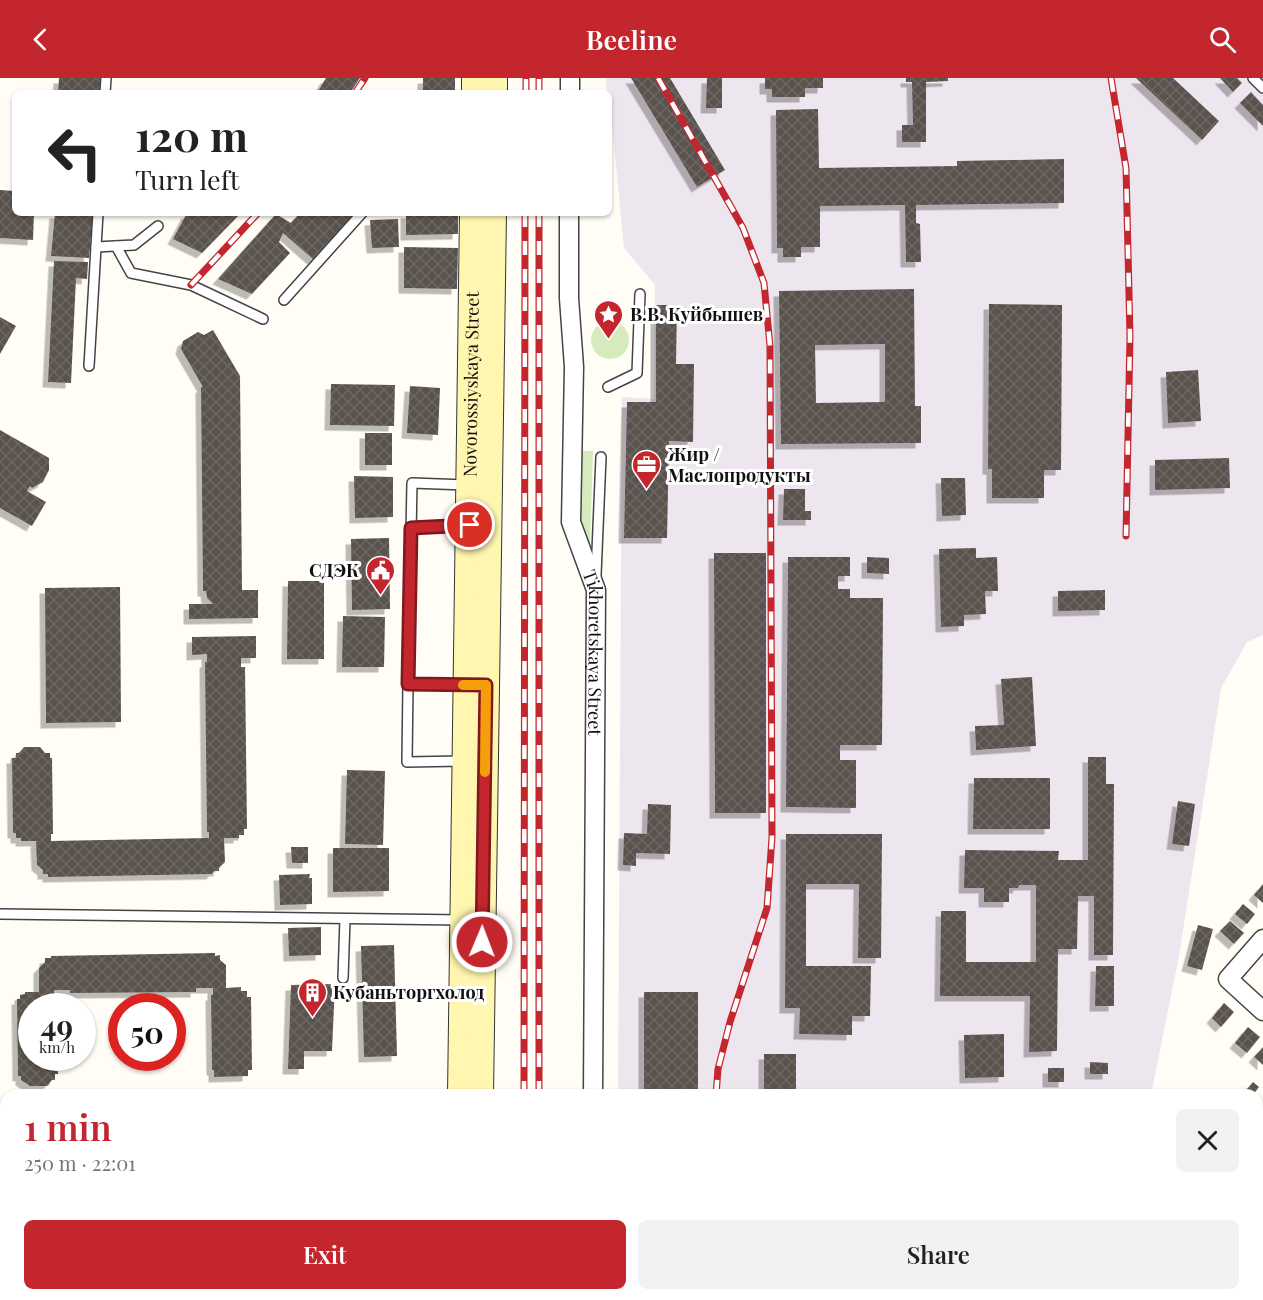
<!DOCTYPE html>
<meta charset="utf-8">
<style>
body{margin:0;font-family:"Playfair Display",serif;background:#f2f2f2;color:#222;height:100vh;display:flex;flex-direction:column;font-size:22px;white-space:nowrap}
*{box-sizing:border-box;margin:0}
p{font-size:20px;color:#767676}
.icon{flex:none;width:33px;height:33px;fill:none;stroke:currentColor;stroke-width:2;stroke-linecap:round;stroke-linejoin:round}
.map{position:relative;flex:1;overflow:hidden}
.drawer{position:absolute;left:0px;top:1011px;width:1263px;height:212px;display:flex;flex-direction:column;background:#fff;border-radius:18px 18px 0 0;box-shadow:0 2px 4px #0004}
.drawer>*{flex:none}
.guide{position:absolute;left:12px;top:12px;width:600px;height:126px;border-radius:9px;box-shadow:0 2px 4px #0004;background:#fff;color:#222;overflow:hidden}
.speed{position:absolute;left:18px;top:915px;display:flex;gap:12px;font-size:30px;font-weight:700;text-align:center}
.speed>*{display:grid;place-content:center;width:78px;height:78px;border-radius:50%;background:#fff;box-shadow:0 2px 4px #0004;line-height:1}
.speed small{font-size:15px;font-weight:400}
.speed .limit{border:9px solid #d22;background:#fff;color:#111}
.pin{position:absolute;display:grid;place-items:center;width:51px;height:51px;color:#fff;margin:-26px;border:3px solid #fff;border-radius:50%;box-shadow:0 2px 6px #0007}
.me{position:absolute;width:66px;margin:-33px;rotate:1deg;stroke-linejoin:round;filter:drop-shadow(0 0 4px #0008)}
.turn{display:flex;align-items:center;gap:21px;height:126px;padding:0 24px;font-size:27px}
.turn .icon{width:78px;height:78px;stroke-width:2.5}
.turn b{display:block;font-size:42px;line-height:51px}
.round{display:grid;place-items:center;flex:none;width:63px;height:63px;border-radius:9px;background:#f2f2f2}
.headline{display:flex;align-items:center;justify-content:space-between;height:102px;padding:0 24px}
h1{font-size:36px;font-weight:600;line-height:45px;color:#c4262e}
.action{display:flex;gap:12px;margin-top:auto;padding:12px 24px}
.action a{flex:1;height:69px;border-radius:9px;background:#c4262e;color:#fff;font-size:24px;font-weight:600;line-height:69px;text-align:center}
.action a+a{background:#f2f2f2;color:#222}
header{display:flex;justify-content:space-between;align-items:center;height:78px;padding:0 24px;background:#c4262e;color:#fff;font-size:27px;font-weight:600}
.map>svg:first-child{display:block}
.industrial{fill:#eee6ef}
.grass{fill:#d5ebbd}
.building{fill:url(#building-cross-hatch);fill-rule:evenodd;filter:url(#shadow)}
.lines{fill:none;stroke-linecap:round;stroke-linejoin:round}
.lane-casing{stroke:#444;stroke-width:12}
.street-casing{stroke:#444;stroke-width:21}
.secondary-casing{stroke:#333;stroke-width:28}
.lane{stroke:#fff;stroke-width:9}
.street{stroke:#fff;stroke-width:18}
.secondary{stroke:#fff6b0;stroke-width:26}
.rail-casing{stroke:#c4262e;stroke-width:7}
.rail{stroke:#fff;stroke-width:4.5;stroke-dasharray:14;stroke-linecap:butt}
.route-casing{stroke:#7f191e;stroke-width:15}
.route{stroke:#c4262e;stroke-width:10}
.slow{stroke:#f59e0b;stroke-width:10}
.labels{text-anchor:middle;dominant-baseline:central;stroke-width:6;stroke-linejoin:round;paint-order:stroke}
.poi-label{font-size:18px;font-weight:bold;fill:#111;stroke:#fff;text-anchor:start}
.street-label{font-size:18px;fill:#111;stroke:#fff}
</style>
<header><svg class="icon" aria-label="back" viewBox="0 0 24 24"><path d="M15 5l-7 7 7 7"/></svg>Beeline<svg class="icon" aria-label="search" viewBox="0 0 24 24"><circle cx="10" cy="10" r="6"/><path d="M15 15l6 6"/></svg></header>
<div class="map">
<svg width="1263" height="1222" viewBox="0 0 1263 1222">
<defs>
<pattern id="building-cross-hatch" width="8" height="8" patternUnits="userSpaceOnUse" patternTransform="scale(1.5)"><rect width="8" height="8" fill="#5a524d"/><path d="M0 0l8 8M0 8l8-8" fill="none" stroke="#6d6662"/></pattern>
<filter id="shadow"><feDropShadow dx="-5.5" dy="5.5" stdDeviation="0" flood-color="#0004"/></filter>
</defs>
<rect width="100%" height="100%" fill="#fffdf5"/>
<g class="industrial">
<polygon points="606,0 1263,0 1263,557 1247,564 1221,610 1179,878 1151,1017 618,1017 622,319 654,321 655,207 624,170 609,15 607,15"/>
<polygon points="617,1216 1114,1216 1115,1222 617,1222"/>
</g>
<g class="grass">
<circle cx="610" cy="262" r="19"/>
<polygon points="581,373 593,373 590,467 579,448"/>
<polygon points="389,1217 451,1217 451,1222 388,1222"/>
</g>
<g class="building">
<polygon points="59,0 104,0 104,15 58,15"/>
<polygon points="326,0 360,0 350,15 317,15"/>
<rect x="423" y="0" width="32" height="15"/>
<polygon points="631,0 670,0 725,92 697,109"/>
<polygon points="707,0 722,0 722,30 706,30"/>
<polygon points="765,0 823,0 823,10 805,10 805,19 772,19 772,11 765,11"/>
<polygon points="906,0 948,0 948,3 926,4 926,64 902,64 902,47 913,47 912,4 906,4"/>
<polygon points="1136,0 1173,0 1219,43 1202,62"/>
<polygon points="1220,0 1237,0 1242,5 1233,14"/>
<polygon points="1251,14 1263,27 1263,48 1240,25"/>
<polygon points="818,31 819,90 957,88 957,83 1064,81 1064,125 916,127 916,145 920,146 921,184 906,184 905,127 820,128 820,169 801,169 801,179 783,179 783,170 777,170 776,32"/>
<polygon points="0,112 15,113 15,135 34,135 33,162 0,160"/>
<polygon points="55,135 93,135 89,180 51,178"/>
<polygon points="187,135 241,135 202,175 173,161"/>
<polygon points="300,135 355,135 314,182 283,155 279,164 290,175 252,216 218,201 276,136 291,145"/>
<polygon points="406,135 458,135 458,156 406,157"/>
<polygon points="398,141 399,169 372,170 370,142"/>
<polygon points="404,169 458,170 457,211 404,210"/>
<polygon points="54,183 88,184 87,201 76,200 71,305 48,304"/>
<path d="M914,211L915,328H921V365L781,366L779,213ZM885,266V324L816,325L815,267Z"/>
<polygon points="989,226 1062,227 1061,392 1044,392 1044,420 992,420 992,391 988,391"/>
<polygon points="656,227 677,227 676,286 694,286 693,364 669,363 667,460 624,460 627,324 656,324"/>
<polygon points="0,239 16,248 0,276"/>
<polygon points="213,252 240,298 242,512 258,512 258,540 189,541 189,526 213,526 207,520 206,513 203,513 201,309 203,309 181,271 183,263 198,254 204,257"/>
<polygon points="1198,292 1201,343 1168,345 1166,294"/>
<polygon points="331,306 395,307 394,348 330,347"/>
<polygon points="410,308 440,310 438,357 407,355"/>
<polygon points="0,352 49,380 49,392 43,404 32,410 30,408 27,413 46,424 32,448 0,430"/>
<rect x="365" y="355" width="27" height="32"/>
<polygon points="1229,380 1230,410 1155,412 1155,382"/>
<polygon points="354,398 393,399 393,439 355,440"/>
<polygon points="941,400 965,400 966,437 942,438"/>
<polygon points="784,411 805,411 805,433 811,433 811,442 783,442"/>
<polygon points="389,460 390,531 352,532 351,461"/>
<polygon points="976,470 976,480 997,479 998,513 985,513 986,536 964,537 964,548 941,549 939,471"/>
<polygon points="714,475 766,475 766,735 715,735"/>
<polygon points="788,479 850,479 850,498 838,498 838,511 850,511 850,520 883,520 882,667 840,667 840,682 856,682 856,730 786,729"/>
<polygon points="867,479 889,480 889,496 867,495"/>
<polygon points="288,503 324,503 324,581 287,581"/>
<polygon points="120,509 121,644 46,645 45,510"/>
<polygon points="1105,512 1105,532 1058,533 1058,513"/>
<polygon points="343,538 385,539 384,589 342,589"/>
<polygon points="256,558 256,580 241,580 241,589 245,589 247,751 244,751 244,757 239,757 239,760 224,760 225,784 219,790 219,793 214,793 212,796 48,799 48,796 43,796 43,792 37,787 36,764 38,763 21,763 21,760 16,760 16,755 13,755 12,680 16,680 16,675 19,675 24,669 40,669 45,675 50,675 50,680 52,680 53,756 51,756 51,763 209,760 209,754 207,754 205,584 207,584 207,576 192,577 192,559"/>
<polygon points="1032,599 1036,668 976,672 975,648 1004,647 1001,601"/>
<polygon points="1088,679 1106,679 1106,706 1114,706 1113,877 1094,877 1094,818 1078,818 1077,871 1058,871 1057,973 1029,974 1030,918 940,918 941,833 966,833 966,884 1036,884 1036,807 1019,807 1018,810 1009,810 1009,824 984,824 984,810 964,810 965,772 1059,773 1058,782 1088,782"/>
<polygon points="347,692 385,693 383,767 345,766"/>
<polygon points="974,700 1050,700 1050,751 973,751"/>
<polygon points="1178,723 1195,726 1189,768 1172,766"/>
<polygon points="648,726 671,727 670,776 636,775 636,788 623,787 624,755 647,756"/>
<polygon points="786,756 882,756 881,880 858,880 859,806 806,806 806,888 871,888 870,938 852,938 852,957 799,956 800,930 785,930"/>
<polygon points="291,769 308,769 308,785 292,785"/>
<polygon points="333,770 389,770 389,813 333,814"/>
<polygon points="310,796 309,800 312,800 312,826 280,827 279,797"/>
<polygon points="1263,806 1263,825 1254,817"/>
<polygon points="1243,826 1255,836 1247,846 1235,836"/>
<polygon points="1230,843 1244,855 1234,866 1220,853"/>
<polygon points="1198,847 1213,851 1202,892 1187,888"/>
<polygon points="321,849 321,877 289,878 288,850"/>
<polygon points="394,867 397,978 364,979 361,868"/>
<polygon points="215,875 215,878 220,877 220,882 226,887 226,910 241,909 241,913 247,913 247,919 251,919 252,992 248,992 248,998 214,999 214,992 212,992 211,917 213,917 213,910 196,910 196,914 70,915 70,912 54,912 54,919 57,919 58,928 32,928 32,980 58,980 58,996 55,996 55,1002 52,1002 47,1008 30,1008 21,1002 21,998 18,998 17,921 20,921 20,917 25,916 25,914 39,914 39,890 45,884 45,880 51,880 51,878"/>
<polygon points="1096,888 1114,888 1114,928 1095,928"/>
<polygon points="335,906 332,973 304,973 304,991 288,991 291,907"/>
<rect x="644" y="914" width="54" height="103"/>
<polygon points="1224,925 1234,934 1221,949 1212,940"/>
<polygon points="1248,949 1260,959 1247,975 1235,965"/>
<polygon points="1004,956 1004,999 965,1000 964,957"/>
<polygon points="1263,969 1263,987 1254,979"/>
<rect x="764" y="976" width="32" height="41"/>
<polygon points="1090,984 1108,985 1108,996 1090,996"/>
<rect x="1048" y="990" width="16" height="14"/>
<polygon points="1253,1004 1259,1009 1253,1017 1242,1017"/>
<polygon points="1263,1067 1263,1083 1257,1078 1257,1074"/>
<polygon points="1257,1083 1263,1089 1263,1099 1257,1106"/>
<polygon points="1263,1180 1263,1204 1257,1199 1257,1187"/>
<rect x="180" y="1216" width="57" height="6"/>
<rect x="309" y="1216" width="35" height="6"/>
<rect x="667" y="1216" width="33" height="6"/>
<rect x="752" y="1216" width="26" height="6"/>
<polygon points="887,1216 926,1216 925,1222 887,1222"/>
<polygon points="1221,1216 1240,1216 1246,1222 1228,1222"/>
</g>
<g class="lines">
<defs>
<g id="lane">
<polyline points="1253,0 1263,10"/>
<polyline points="105,15 106,0"/>
<polyline points="116,168 131,195 191,207 263,241"/>
<polyline points="96,169 134,167 158,148"/>
<polyline points="284,222 362,135"/>
<polyline points="89,288 98,135"/>
<polyline points="608,309 637,295 640,216"/>
<polyline points="412,450 467,447"/>
<polyline points="596,497 601,379"/>
<polyline points="408,606 407,684 462,683"/>
<polyline points="466,607 408,606 412,405 466,407"/>
<polyline points="0,836 463,842"/>
<polyline points="343,900 345,841"/>
<polyline points="294,1222 295,1216"/>
</g>
<g id="street">
<polyline points="570,15 570,0"/>
<path id="s1" d="M569,135V220L574,289L571,444L596,512L593,1017"/>
<polyline points="1263,861 1228,901 1263,933"/>
<polyline points="1257,1147 1263,1140"/>
<polyline points="591,1222 591,1216"/>
<polyline points="1188,1222 1193,1216"/>
</g>
<g id="secondary">
<polyline points="475,15 475,0"/>
<polyline points="494,15 494,0"/>
<path id="s2" d="M461,1017L473,135"/>
<polyline points="480,1017 493,135"/>
<polyline points="458,1222 458,1216"/>
<polyline points="477,1222 477,1216"/>
</g>
</defs>
<use href="#lane" class="lane-casing"/>
<use href="#street" class="street-casing"/>
<use href="#secondary" class="secondary-casing"/>
<use href="#lane" class="lane"/>
<use href="#street" class="street"/>
<use href="#secondary" class="secondary"/>
<defs>
<g id="rail">
<polyline points="658,0 743,150 764,205 770,268 772,759 767,830 730,944 718,991 716,1017"/>
<polyline points="1111,0 1126,90 1130,258 1126,458"/>
<polyline points="355,15 365,0"/>
<polyline points="526,15 526,0"/>
<polyline points="539,15 539,0"/>
<polyline points="191,207 258,135"/>
<polyline points="524,1017 525,135"/>
<polyline points="539,1017 539,135"/>
<polyline points="524,1222 524,1216"/>
<polyline points="539,1222 539,1216"/>
<polyline points="712,1222 712,1216"/>
</g>
</defs>
<use href="#rail" class="rail-casing"/>
<use href="#rail" class="rail"/>
</g>
<g class="lines">
<defs>
<polyline id="route" points="470,447 411,450 408,606 486,607 482,864"/>
</defs>
<use href="#route" class="route-casing"/>
<use href="#route" class="route"/>
<polyline class="slow" points="463,607 486,607 485,694"/>
</g>
<defs>
<symbol id="sight-pin" viewBox="-11 -11 22 30"><path d="M0 17L-7.5 6A9.5 9.5 0 1 1 7.5 6Z" fill="#c4262e" stroke="#fff"/><path d="M0-6L1.8-2.2L6-1.7L2.9 1.2L3.7 5.4L0 3.3L-3.7 5.4L-2.9 1.2L-6-1.7L-1.8-2.2Z" fill="#fff"/></symbol>
<symbol id="office-pin" viewBox="-11 -11 22 30"><path d="M0 17L-7.5 6A9.5 9.5 0 1 1 7.5 6Z" fill="#c4262e" stroke="#fff"/><path d="M-6-3h4V-5.5h4V-3h4V5H-6ZM-1-4.5V-3h2v-1.5ZM-6 0V1H6V0Z" fill="#fff"/></symbol>
<symbol id="civic-pin" viewBox="-11 -11 22 30"><path d="M0 17L-7.5 6A9.5 9.5 0 1 1 7.5 6Z" fill="#c4262e" stroke="#fff"/><path d="M-.6-6.5H3V-4.5H.6V-3L4-1V1h2V6H-6V1h2V-1L-.6-3ZM-1.2 2.5V6h2.4V2.5Z" fill="#fff"/></symbol>
<symbol id="building-pin" viewBox="-11 -11 22 30"><path d="M0 17L-7.5 6A9.5 9.5 0 1 1 7.5 6Z" fill="#c4262e" stroke="#fff"/><path d="M-4-6H4V6H1V3H-1V6H-4ZM-2.5-4.3h1.7v1.8h-1.7ZM.8-4.3h1.7v1.8H.8ZM-2.5-1h1.7V.8h-1.7ZM.8-1h1.7V.8H.8Z" fill="#fff"/></symbol>
</defs>
<g fill-rule="evenodd">
<use href="#sight-pin" x="592" y="220" width="33" height="45"/>
<use href="#office-pin" x="630" y="370" width="33" height="45"/>
<use href="#civic-pin" x="364" y="476" width="33" height="45"/>
<use href="#building-pin" x="296" y="898" width="33" height="45"/>
</g>
<g class="labels">
<g class="poi-label">
<text x="630" y="236">В.В. Куйбышев</text>
<text x="668" y="376">Жир /<tspan x="668" dy="21">Маслопродукты</tspan></text>
<text x="359" y="492" text-anchor="end">СДЭК</text>
<text x="333" y="914">Кубаньторгхолод</text>
</g>
<g class="street-label">
<text stroke="none"><textPath href="#s2" startOffset="711">Novorossiyskaya Street</textPath></text>
<text stroke="none"><textPath href="#s1" startOffset="444">Tikhoretskaya Street</textPath></text>
</g>
</g>
</svg>
<div class="speed"><div>49<small>km/h</small></div><div class="limit">50</div></div>
<div class="pin" style="left:470px;top:447px;background:#d93025"><svg class="icon" aria-label="arrive" viewBox="0 0 24 24"><path d="M6 21V4h12l-3 4 3 4H6"/></svg></div>
<svg class="me" style="left:482px;top:864px" viewBox="-20 -20 40 40"><circle r="17" fill="#c4262e" stroke="#fff" stroke-width="3"/><path d="M0-11L8 9 0 5-8 9z" fill="#fff"/></svg>
<div class="guide">
<div class="turn"><svg class="icon" aria-label="left" viewBox="0 0 24 24"><path d="M17 20v-9H6M10 6l-5 5 5 5"/></svg><div><b>120 m</b>Turn left</div></div>
</div>
<section class="drawer">
<div class="headline"><div><h1>1 min</h1><p>250 m · 22:01</p></div><a class="round"><svg class="icon" aria-label="close" viewBox="0 0 24 24"><path d="M6 6l12 12M18 6L6 18"/></svg></a></div>
<div class="action"><a>Exit</a><a>Share</a></div>
</section>
</div>
